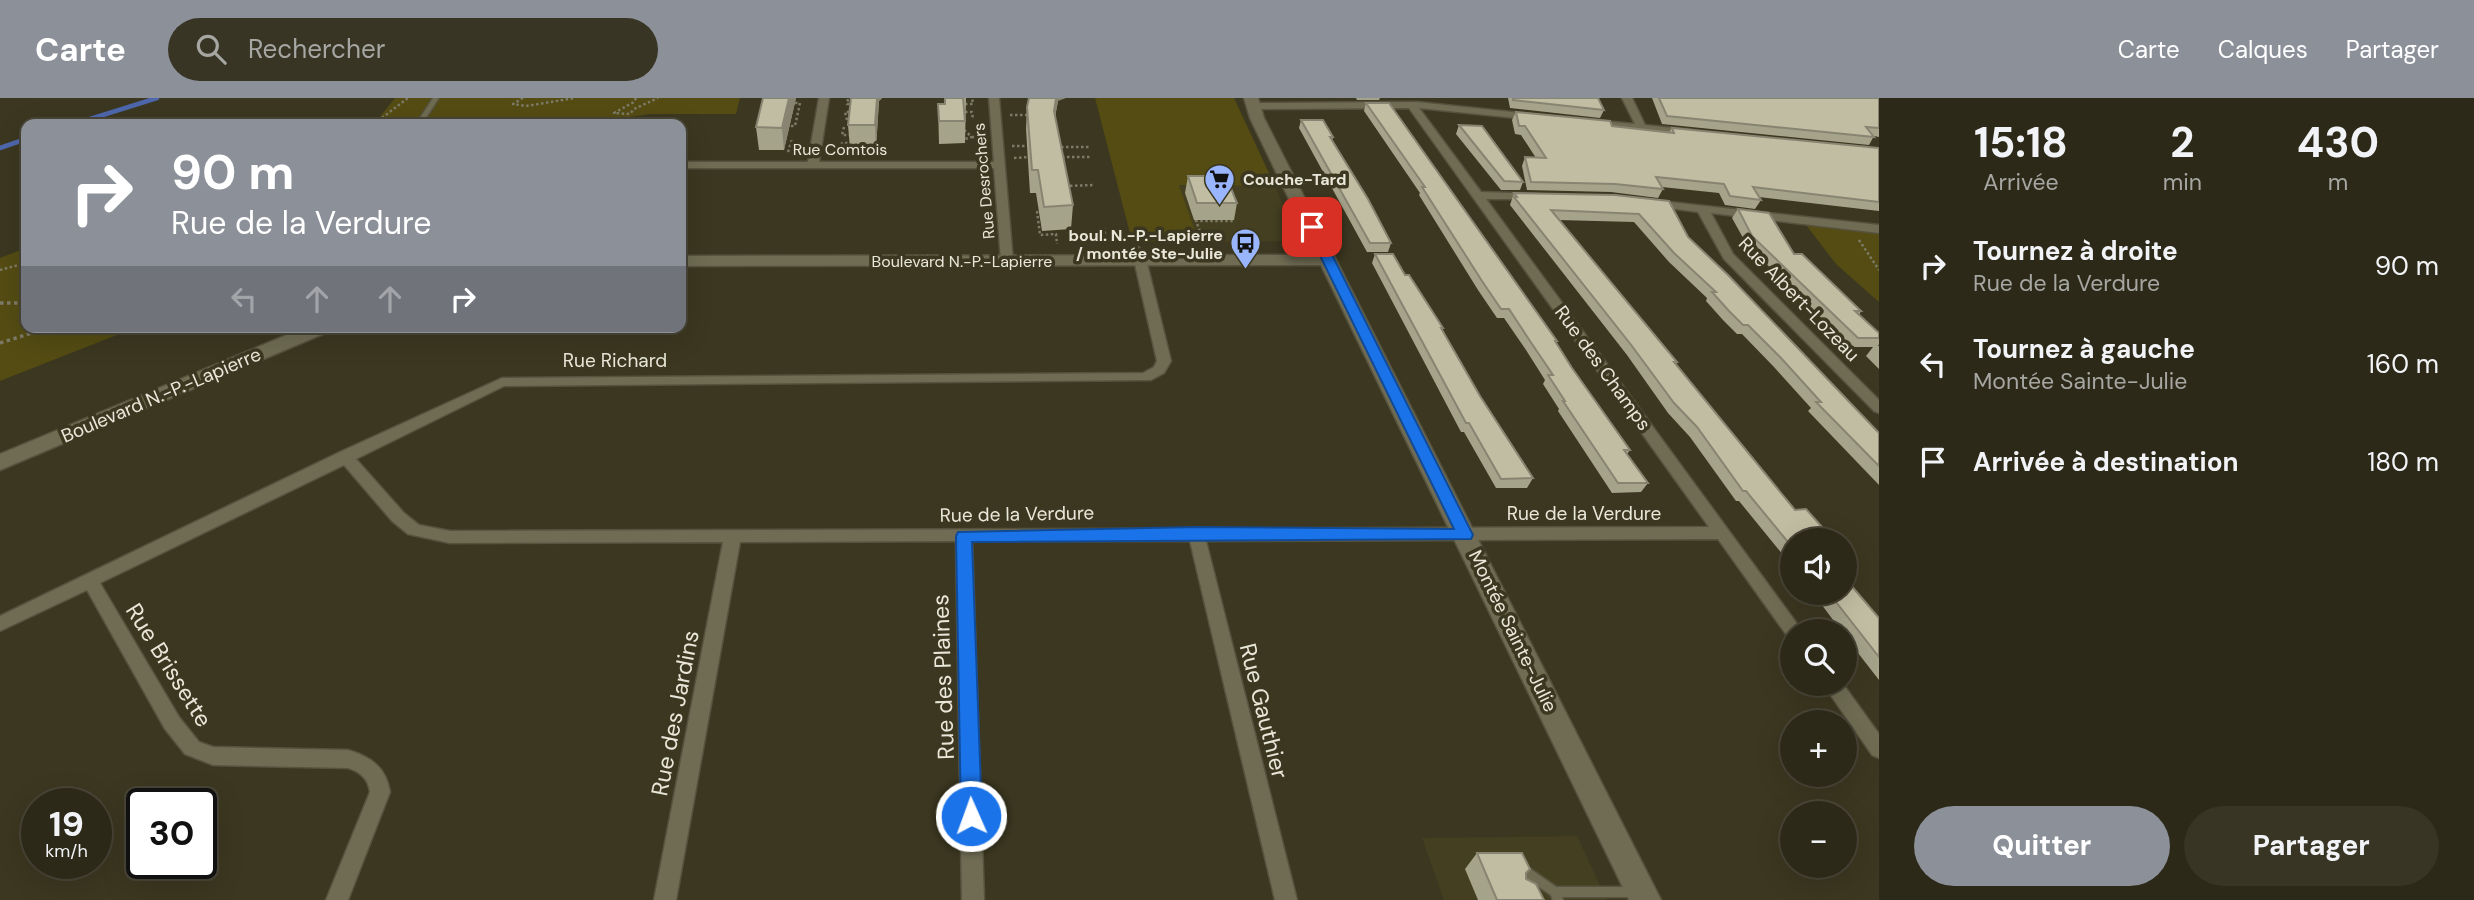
<!DOCTYPE html>
<html lang="fr">
<meta charset="utf-8">
<style>
body{margin:0;font-family:"DM Sans",sans-serif;background:#383525;color:#f1f3f6;height:100vh;display:flex;flex-direction:column;font-size:26px;white-space:nowrap}
*{box-sizing:border-box;margin:0}
p{font-size:23px;color:#a6a6a2}
.icon{flex:none;width:38px;height:38px;fill:none;stroke:currentColor;stroke-width:2;stroke-linecap:round;stroke-linejoin:round}
.map{position:relative;flex:1;overflow:hidden}
.drawer{display:flex;flex-direction:column;background:#2c2918;width:595px}
.drawer>*{flex:none}
.banner{position:absolute;left:21px;top:21px;width:665px;height:214px;border-radius:14px;box-shadow:0 7px 28px #0002,0 0 0 2px #484537;background:#8c9099;color:#fff;overflow:hidden}
.tools{position:absolute;left:1780px;top:430px;display:grid;gap:14px}
.tools a{display:grid;place-items:center;width:77px;height:77px;border-radius:50%;background:#2c2918;box-shadow:0 7px 28px #0002,0 0 0 2px #484537;font-size:35px}
.speed{position:absolute;left:21px;top:690px;display:flex;gap:14px;font-size:35px;font-weight:700;text-align:center}
.speed>*{display:grid;place-content:center;width:91px;height:91px;border-radius:50%;background:#2c2918;box-shadow:0 7px 28px #0002,0 0 0 2px #484537;line-height:1}
.speed small{font-size:18px;font-weight:400}
.speed .limit{border:4px solid #111;border-radius:10px;background:#fff;color:#111}
.pin{position:absolute;display:grid;place-items:center;width:60px;height:60px;color:#fff;margin:-30px;border-radius:14px;box-shadow:0 4px 10px #0006}
.me{position:absolute;width:77px;margin:-38px;rotate:358deg;stroke-linejoin:round;filter:drop-shadow(0 0 5px #0008)}
.turn{display:flex;align-items:center;gap:24px;height:147px;padding:0 35px;font-size:32px}
.turn .icon{width:91px;height:91px;stroke-width:2.5}
.turn b{display:block;font-size:49px;line-height:60px}
.lanes{display:flex;align-items:center;height:66px;padding:0 35px;background:#0003;justify-content:center;gap:35px;direction:ltr}
.lanes .off{opacity:.35}
.eta{display:flex;justify-content:space-evenly;align-items:center;height:119px;text-align:center}
.eta b{font-size:42px;font-weight:700;line-height:49px}
.action{display:flex;gap:14px;margin-top:auto;padding:14px 35px}
.action a{flex:1;height:80px;border-radius:42px;background:#8c9099;color:#fff;font-size:28px;font-weight:700;line-height:80px;text-align:center}
.action a+a{background:#383525;color:#f1f3f6}
ul{padding:0;list-style:none}
li{display:flex;align-items:center;gap:21px;height:98px;padding:0 35px}
li div{flex:1}
li b{display:block;font-size:26px}
li em{font-style:normal}
header{display:flex;align-items:center;gap:42px;box-sizing:border-box;height:98px;padding:0 35px;background:#8c9099;color:#fff}
header strong{font-size:33px}
nav{display:flex;gap:38px;margin-inline-start:auto;font-size:24px}
.search{width:490px;height:63px;background:#383525;display:flex;align-items:center;gap:18px;box-sizing:border-box;padding:0 24px;border-radius:38px;color:#a6a6a2;font-size:26px}
main{display:flex;flex:1;min-height:0}
.map>svg:first-child{display:block}
.built{fill:#443f21}
.green{fill:#544c13}
.lines{fill:none;stroke-linecap:round;stroke-linejoin:round}
.stream{stroke:#4e67ac;stroke-width:4.5}
.lane-far1-casing{stroke:#56523e;stroke-width:8}
.lane-casing{stroke:#56523e;stroke-width:13}
.street-casing{stroke:#56523e;stroke-width:3}
.secondary-casing{stroke:#56523e;stroke-width:3}
.path-far1{stroke:#7d7a67;stroke-width:2.5;stroke-dasharray:2.5 2.5;stroke-linecap:butt}
.path{stroke:#7d7a67;stroke-width:3.5;stroke-dasharray:3.5 3.5;stroke-linecap:butt}
.lane-far1{stroke:#6f6c53;stroke-width:5}
.lane{stroke:#6f6c53;stroke-width:10}
.street{fill:#6f6c53;fill-rule:evenodd}
.secondary{fill:#6f6c53;fill-rule:evenodd}
.wall{fill:#a6a38b}
.shaded-wall{fill:#878471}
.building{fill:#c1bda2;stroke:#878471;stroke-width:2}
.route{fill:#1a73e8;stroke:#114b97;stroke-width:2}
.labels{text-anchor:middle;dominant-baseline:central;stroke-width:7;stroke-linejoin:round;paint-order:stroke}
.far-street-label{font-size:16px;fill:#e9e7d9;stroke:#3b3720}
.far-poi-label{font-size:16px;font-weight:bold;fill:#e9e7d9;stroke:#3b3720;text-anchor:start}
.street-label{font-size:19px;fill:#e9e7d9;stroke:#3b3720}
.near-street-label{font-size:23px;fill:#e9e7d9;stroke:#3b3720}
</style>
<header>
<strong>Carte</strong>
<div class="search"><svg class="icon" aria-label="search" viewBox="0 0 24 24"><circle cx="10" cy="10" r="6"/><path d="M15 15l6 6"/></svg>Rechercher</div>
<nav><a>Carte</a><a>Calques</a><a>Partager</a></nav>
</header>
<main>
<div class="map">
<svg width="1879" height="802" viewBox="0 0 1879 802">
<rect width="100%" height="100%" fill="#3b3720"/>
<g class="built">
<polygon points="1179,87 1275,88 1296,138 1283,143 1199,144"/>
<polygon points="1577,738 1607,802 1444,802 1422,740"/>
</g>
<g class="green">
<polygon points="395,0 740,0 736,16 650,16 585,26 374,26"/>
<polygon points="1095,0 1234,0 1275,88 1179,87 1199,144 1132,143"/>
<polygon points="1806,127 1879,135 1879,204 1836,166"/>
<polygon points="26,150 26,229 137,229 0,283 0,160"/>
</g>
<g class="lines">
<g class="stream">
<polyline points="74,26 157,0"/>
<polyline points="0,50 26,41"/>
</g>
<defs>
<polyline id="lane-far1" points="419,26 436,0"/>
<g id="lane">
<polyline points="1519,769 1555,794"/>
<polyline points="1558,802 1555,794 1635,794"/>
</g>
<g id="street">
<polygon points="819,0 829,0 819,64 994,64 989,0 999,0 1013,163 1011,166 1003,166 1001,163 994,70 681,70 681,64 808,64"/>
<polygon points="1622,0 1632,0 1645,27 1692,32 1697,35 1692,38 1588,27 1588,23 1592,22 1635,26"/>
<path d="M1417,4L1539,17V21L1535,22L1419,10L1481,94L1538,96L1540,98L1534,101H1486L1803,534H1792V540L1788,539L1718,441L1206,443L1297,802H1275L1190,443H972L984,802H962L956,443L740,444L676,802H654L723,444L450,445L408,436L392,423L344,367L100,485L179,619L199,644L213,649L348,652C371,659 386,669 390,694L348,802H326L370,694C368,681 361,674 348,670L213,667L185,656L165,631L87,492L0,533V518L340,354L502,280L1143,275L1154,269L1157,263L1132,153L1138,149L1144,153L1171,263L1164,275L1151,282L504,288L356,361L404,415L419,427L450,433L1709,429L1409,10L1253,11L1248,8L1253,5Z"/>
<polygon points="1651,102 1879,127 1879,135 1711,115 1733,156 1879,302 1879,315 1874,313 1724,161 1698,114 1647,107 1645,105"/>
<polygon points="1823,586 1843,586 1879,636 1879,660 1872,657"/>
</g>
<g id="secondary">
<polygon points="1244,0 1258,0 1264,20 1661,802 1629,802 1321,167 681,168 681,158 1316,157 1250,20"/>
<polygon points="306,229 332,229 330,233 0,372 0,356"/>
</g>
</defs>
<use href="#lane-far1" class="lane-far1-casing"/>
<use href="#lane" class="lane-casing"/>
<use href="#street" class="street-casing"/>
<use href="#secondary" class="secondary-casing"/>
<g class="path-far1">
<polyline points="523,0 513,6 526,8 575,0"/>
<polyline points="636,0 634,4 614,15 630,16 634,11 658,0"/>
<polyline points="848,1 847,6 854,6"/>
<polyline points="965,6 973,6 972,0"/>
<polyline points="965,14 972,14 973,22"/>
<polyline points="1010,17 1029,17"/>
<polyline points="847,22 845,14 852,14"/>
<polyline points="374,26 408,0"/>
<polyline points="791,28 795,28 800,5 795,5"/>
<polyline points="844,29 842,37 851,37"/>
<polyline points="964,32 972,39 965,41"/>
<polyline points="972,39 984,39"/>
<polyline points="1012,48 1028,48"/>
<polyline points="1056,49 1090,49"/>
<polyline points="841,52 842,45 850,45"/>
<polyline points="788,54 792,42"/>
<polyline points="1062,59 1092,59"/>
<polyline points="1014,60 1029,59"/>
<polyline points="1065,88 1094,87"/>
<polyline points="1037,113 1040,137 1056,136 1057,146"/>
<polyline points="1200,133 1196,123 1233,123 1233,120"/>
<polyline points="1084,135 1105,135 1104,130"/>
<polyline points="1859,142 1879,172"/>
<polyline points="0,172 26,165"/>
</g>
<g class="path">
<polyline points="0,205 26,205"/>
<polyline points="0,245 51,229"/>
</g>
<use href="#lane-far1" class="lane-far1"/>
<use href="#lane" class="lane"/>
<use href="#street" class="street"/>
<use href="#secondary" class="secondary"/>
</g>
<g class="wall">
<polygon points="796,0 784,52 759,52 756,29"/>
<polygon points="851,0 882,0 879,3 876,50 850,50 848,27"/>
<polygon points="944,0 966,0 965,45 939,46 938,6 944,6"/>
<polygon points="1356,0 1380,0 1379,2 1357,2"/>
<polygon points="1508,0 1598,0 1604,12 1600,20 1510,10"/>
<polygon points="1652,0 1879,0 1879,39 1874,38 1869,47 1662,26"/>
<polygon points="1058,3 1055,19 1073,107 1071,131 1042,133 1036,95 1030,95 1026,31 1027,9"/>
<polygon points="1366,5 1557,243 1556,245 1572,270 1630,352 1627,356 1648,385 1641,394 1612,395 1558,313 1559,311 1543,286 1545,282 1526,252 1504,220 1497,220 1478,192 1419,97 1420,95 1364,13"/>
<polygon points="1516,14 1612,28 1669,34 1672,30 1879,50 1879,113 1759,99 1761,102 1755,111 1725,107 1719,95 1662,89 1663,91 1658,100 1611,94 1527,92 1522,68 1525,59 1536,60 1521,37 1515,36 1512,22"/>
<polygon points="1301,22 1333,39 1332,43 1391,145 1388,154 1367,154 1299,30"/>
<polygon points="1459,27 1523,84 1520,92 1501,92 1456,36"/>
<polygon points="1188,78 1237,105 1234,122 1194,122 1185,95"/>
<polygon points="1514,95 1615,97 1688,139 1879,335 1879,387 1808,313 1811,310 1774,269 1742,236 1737,236 1723,222 1706,203 1707,200 1669,164 1634,124 1558,122 1677,264 1676,266 1795,412 1823,430 1816,437 1792,443 1792,468 1739,403 1736,403 1690,339 1668,315 1627,257 1510,107"/>
<polygon points="1738,111 1861,213 1859,217 1879,235 1879,246 1878,248 1879,248 1879,271 1866,258 1873,249 1851,249 1747,147 1732,120"/>
<polygon points="1375,156 1405,177 1443,230 1442,232 1480,298 1533,380 1527,390 1496,390 1464,334 1461,334 1372,165"/>
<polygon points="1813,495 1844,495 1879,520 1879,582 1844,537 1844,534 1842,534"/>
<polygon points="1477,755 1526,776 1526,781 1544,802 1478,802 1465,771"/>
</g>
<g class="shaded-wall">
<polygon points="789,0 796,0 784,52 782,30"/>
<polygon points="877,0 882,0 879,3 876,50 875,27"/>
<polygon points="1056,0 1066,0 1058,3 1052,35 1054,13"/>
</g>
<g class="building">
<polygon points="763,0 789,0 782,30 756,29"/>
<polygon points="851,0 877,0 875,27 848,27"/>
<polygon points="945,0 963,0 965,23 939,23 938,6 945,6"/>
<polygon points="1029,0 1056,0 1054,13 1073,107 1044,109 1038,72 1032,72 1027,9"/>
<polygon points="1513,0 1598,0 1604,12 1513,2"/>
<polygon points="1659,0 1879,0 1879,30 1866,29 1874,39 1667,18"/>
<polygon points="1366,5 1389,5 1557,243 1555,243 1572,270 1630,352 1624,352 1648,385 1618,385 1563,303 1565,303 1548,277 1553,277 1530,243 1509,211 1501,211 1482,183 1422,89 1425,89"/>
<polygon points="1516,14 1610,23 1612,28 1674,35 1672,30 1879,50 1879,104 1753,89 1761,102 1730,98 1724,86 1656,79 1663,91 1615,86 1531,84 1525,59 1546,60 1525,28 1519,28"/>
<polygon points="1301,22 1323,22 1333,39 1330,39 1368,101 1391,145 1370,145"/>
<polygon points="1459,27 1482,28 1523,84 1504,83"/>
<polygon points="1188,78 1226,78 1237,105 1197,105"/>
<polygon points="1514,95 1615,97 1669,103 1688,139 1728,177 1879,335 1879,368 1816,304 1821,304 1781,260 1748,227 1743,227 1729,213 1712,194 1716,194 1674,155 1639,116 1551,112 1677,264 1674,264 1795,412 1806,411 1823,430 1810,430 1821,443 1792,443 1792,449 1746,393 1743,393 1697,329 1674,305 1632,248 1514,99 1517,99"/>
<polygon points="1738,111 1769,115 1794,156 1802,156 1861,213 1855,213 1879,235 1879,240 1858,240 1752,138"/>
<polygon points="1375,156 1393,156 1405,177 1409,177 1443,230 1441,230 1480,298 1533,380 1501,381 1469,325 1466,325"/>
<polygon points="1844,479 1879,520 1879,559 1829,495 1844,495"/>
<polygon points="1477,755 1522,755 1530,771 1526,775 1526,781 1536,786 1544,802 1497,802"/>
</g>
<polygon class="route" points="1312,125 1318,129 1473,437 1471,441 972,444 982,718 979,725 971,728 964,725 961,718 956,438 958,434 1196,429 1454,431 1306,129"/>
<defs>
<symbol id="supermarket-pin" viewBox="-11 -11 22 30"><path d="M0 17L-7.5 6A9.5 9.5 0 1 1 7.5 6Z" fill="#99b5fd" stroke="#3b3720"/><path d="M-6-5.5h2.5l.6 2H6L4.5 2H-2.5L-4.4-4H-6ZM-1.5 3.2a1.3 1.3 0 1 0 .1 0ZM3 3.2a1.3 1.3 0 1 0 .1 0Z" fill="#111"/></symbol>
<symbol id="bus-pin" viewBox="-11 -11 22 30"><path d="M0 17L-7.5 6A9.5 9.5 0 1 1 7.5 6Z" fill="#99b5fd" stroke="#3b3720"/><path d="M-5-6H5V4H4V6H2V4H-2V6H-4V4H-5ZM-3.5-4V0h7V-4ZM-3.5 1.2v1.5H-2V1.2ZM2 1.2v1.5H3.5V1.2Z" fill="#111"/></symbol>
</defs>
<g fill-rule="evenodd">
<use href="#supermarket-pin" x="1202" y="64" width="35" height="47"/>
<use href="#bus-pin" x="1228" y="128" width="35" height="47"/>
</g>
<g class="labels">
<g class="far-street-label">
<text x="840" y="51">Rue Comtois</text>
<text transform="translate(984 83) rotate(-95)">Rue Desrochers</text>
<text x="962" y="163">Boulevard N.-P.-Lapierre</text>
</g>
<g class="far-poi-label">
<text x="1243" y="81">Couche-Tard</text>
<text x="1223" y="137" text-anchor="end">boul. N.-P.-Lapierre<tspan x="1223" dy="18">/ montée Ste-Julie</tspan></text>
</g>
<g class="street-label">
<text transform="translate(1799 201) rotate(46)">Rue Albert-Lozeau</text>
<text x="615" y="262">Rue Richard</text>
<text transform="translate(1603 270) rotate(54)">Rue des Champs</text>
<text transform="translate(161 297) rotate(-23)">Boulevard N.-P.-Lapierre</text>
<text x="1584" y="415">Rue de la Verdure</text>
<text transform="translate(1017 416) rotate(-1)">Rue de la Verdure</text>
<text transform="translate(1513 533) rotate(64)">Montée Sainte-Julie</text>
</g>
<g class="near-street-label">
<text transform="translate(169 567) rotate(58)">Rue Brissette</text>
<text transform="translate(943 579) rotate(-92)">Rue des Plaines</text>
<text transform="translate(1264 613) rotate(76)">Rue Gauthier</text>
<text transform="translate(675 615) rotate(-79)">Rue des Jardins</text>
</g>
</g>
</svg>
<div class="tools">
<a><svg class="icon" aria-label="sound" viewBox="0 0 24 24"><path d="M4 9h4l5-4v14l-5-4H4zM17 9q2 3 0 6"/></svg></a>
<a><svg class="icon" aria-label="search" viewBox="0 0 24 24"><circle cx="10" cy="10" r="6"/><path d="M15 15l6 6"/></svg></a>
<a>+</a>
<a>−</a>
</div>
<div class="speed"><div>19<small>km/h</small></div><div class="limit">30</div></div>
<div class="pin" style="left:1312px;top:129px;background:#d93025"><svg class="icon" aria-label="arrive" viewBox="0 0 24 24"><path d="M6 21V4h12l-3 4 3 4H6"/></svg></div>
<svg class="me" style="left:971px;top:718px" viewBox="-20 -20 40 40"><circle r="17" fill="#1a73e8" stroke="#fff" stroke-width="3"/><path d="M0-11L8 9 0 5-8 9z" fill="#fff"/></svg>
<div class="banner">
<div class="turn"><svg class="icon" aria-label="right" viewBox="0 0 24 24"><path d="M7 20v-9h11M14 6l5 5-5 5"/></svg><div><b>90 m</b>Rue de la Verdure</div></div>
<div class="lanes"><svg class="icon off" aria-label="left" viewBox="0 0 24 24"><path d="M17 20v-9H6M10 6l-5 5 5 5"/></svg><svg class="icon off" aria-label="ahead" viewBox="0 0 24 24"><path d="M12 20V5M6 11l6-6 6 6"/></svg><svg class="icon off" aria-label="ahead" viewBox="0 0 24 24"><path d="M12 20V5M6 11l6-6 6 6"/></svg><svg class="icon" aria-label="right" viewBox="0 0 24 24"><path d="M7 20v-9h11M14 6l5 5-5 5"/></svg></div>
</div>
</div>
<section class="drawer">
<div class="eta">
<div><b>15:18</b><p>Arrivée</p></div>
<div><b>2</b><p>min</p></div>
<div><b>430</b><p>m</p></div>
</div>
<ul>
<li><svg class="icon" aria-label="right" viewBox="0 0 24 24"><path d="M7 20v-9h11M14 6l5 5-5 5"/></svg><div><b>Tournez à droite</b><p>Rue de la Verdure</p></div><em>90 m</em></li>
<li><svg class="icon" aria-label="left" viewBox="0 0 24 24"><path d="M17 20v-9H6M10 6l-5 5 5 5"/></svg><div><b>Tournez à gauche</b><p>Montée Sainte-Julie</p></div><em>160 m</em></li>
<li><svg class="icon" aria-label="arrive" viewBox="0 0 24 24"><path d="M6 21V4h12l-3 4 3 4H6"/></svg><div><b>Arrivée à destination</b></div><em>180 m</em></li>
</ul>
<div class="action"><a>Quitter</a><a>Partager</a></div>
</section>
</main>
